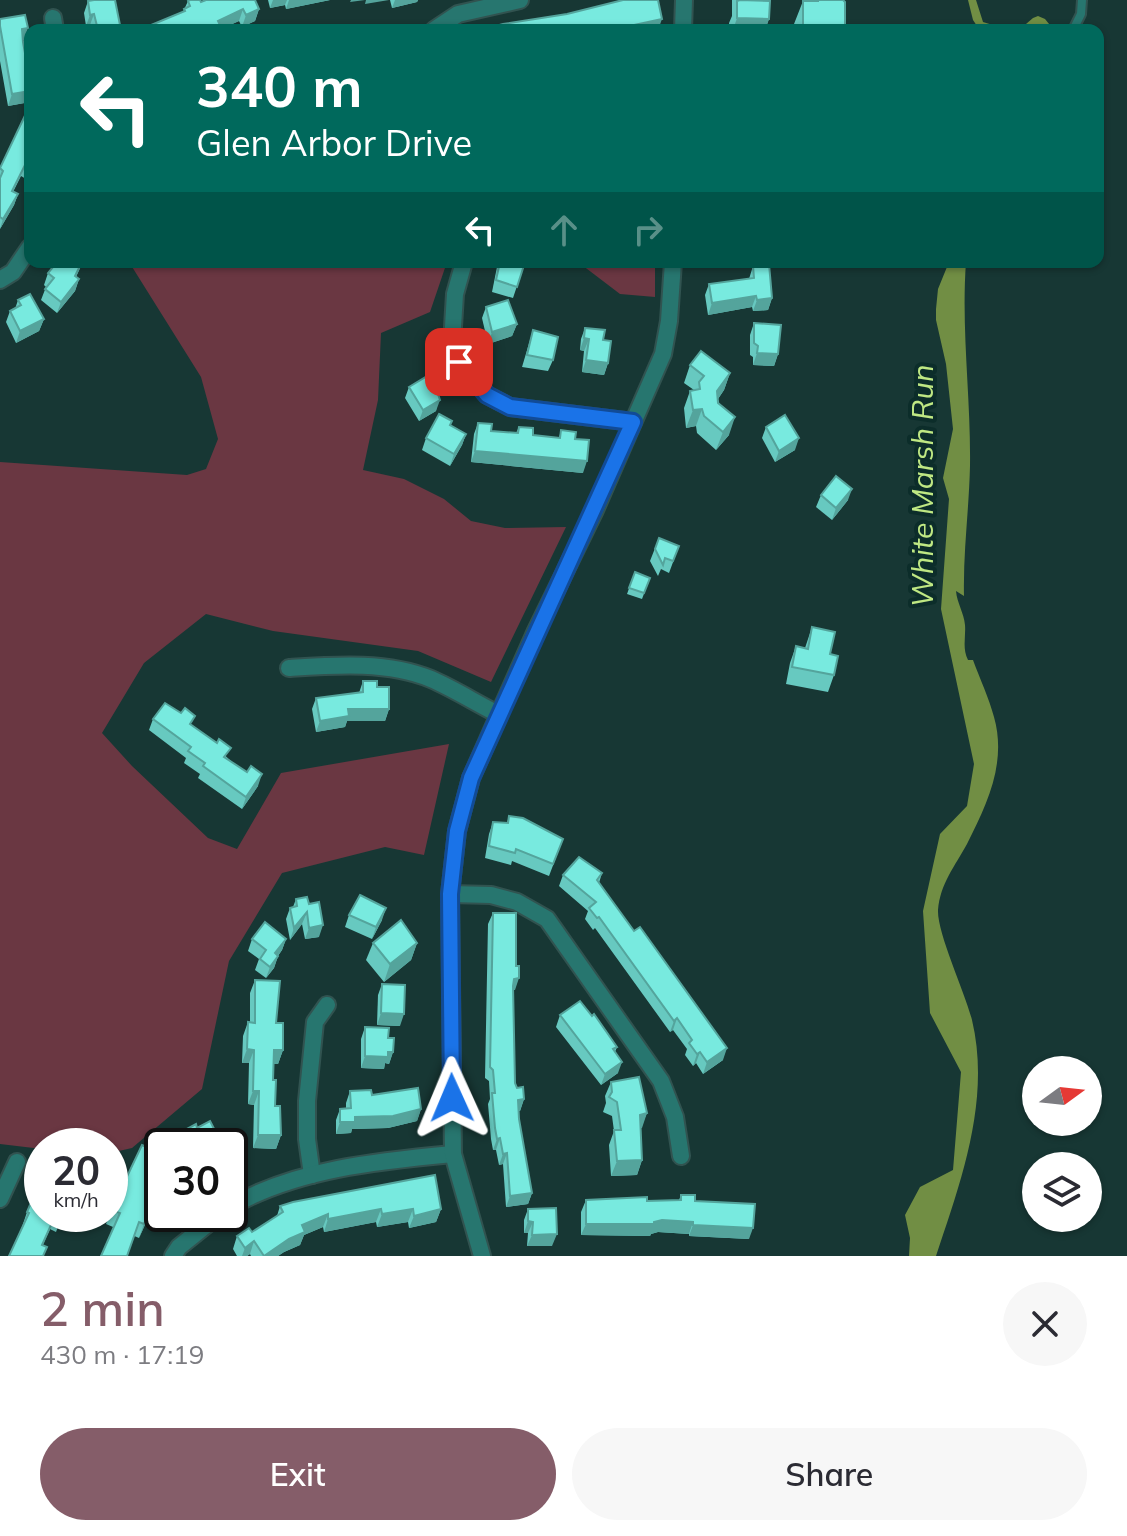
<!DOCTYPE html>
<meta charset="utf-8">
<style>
body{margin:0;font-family:Mulish,sans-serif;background:#f7f7f7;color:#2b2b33;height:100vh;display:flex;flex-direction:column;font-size:30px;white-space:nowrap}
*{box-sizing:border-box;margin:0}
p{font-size:26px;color:#7c7c81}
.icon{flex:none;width:44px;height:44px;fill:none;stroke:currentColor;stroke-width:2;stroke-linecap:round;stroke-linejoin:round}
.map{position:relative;height:1256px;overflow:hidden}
.details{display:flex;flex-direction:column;background:#fff;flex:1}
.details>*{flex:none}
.guide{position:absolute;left:24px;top:24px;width:1080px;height:244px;border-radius:16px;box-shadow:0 2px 6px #0004;background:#00695c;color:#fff;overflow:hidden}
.needle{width:52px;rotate:75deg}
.controls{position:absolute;left:1022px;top:1056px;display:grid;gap:16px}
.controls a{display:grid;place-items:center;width:80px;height:80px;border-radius:50%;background:#fff;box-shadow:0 2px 6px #0004;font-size:40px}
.speed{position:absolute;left:24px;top:1128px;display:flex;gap:16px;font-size:40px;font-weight:700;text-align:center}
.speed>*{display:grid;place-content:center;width:104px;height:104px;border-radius:50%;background:#fff;box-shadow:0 2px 6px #0004;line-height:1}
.speed small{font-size:20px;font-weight:400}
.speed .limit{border:4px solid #111;border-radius:12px;background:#fff;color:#111}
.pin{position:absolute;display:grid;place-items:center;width:68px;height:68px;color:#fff;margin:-34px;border-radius:16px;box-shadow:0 4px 12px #0006}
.me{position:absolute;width:88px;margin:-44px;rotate:359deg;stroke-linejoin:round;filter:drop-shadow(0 0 6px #0008)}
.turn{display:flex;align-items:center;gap:28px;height:168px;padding:0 40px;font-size:36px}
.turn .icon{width:104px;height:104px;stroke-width:2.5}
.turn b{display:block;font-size:56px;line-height:68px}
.lanes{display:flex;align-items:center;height:76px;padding:0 40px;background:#0003;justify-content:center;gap:40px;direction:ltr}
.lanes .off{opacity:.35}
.round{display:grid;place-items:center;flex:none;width:84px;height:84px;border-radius:42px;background:#f7f7f7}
.headline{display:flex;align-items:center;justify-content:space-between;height:136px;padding:0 40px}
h1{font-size:48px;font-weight:600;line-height:60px;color:#855d69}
.button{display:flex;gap:16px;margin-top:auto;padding:16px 40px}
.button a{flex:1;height:92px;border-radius:48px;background:#855d69;color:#fff;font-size:32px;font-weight:600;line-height:92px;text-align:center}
.button a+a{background:#f7f7f7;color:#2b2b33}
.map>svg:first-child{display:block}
.green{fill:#6a3742}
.water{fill:#718e44}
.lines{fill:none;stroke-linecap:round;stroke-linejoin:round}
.service-casing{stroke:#315350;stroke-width:12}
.minor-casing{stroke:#315350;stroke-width:20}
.service{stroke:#27766f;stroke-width:8}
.minor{stroke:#27766f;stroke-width:16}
.wall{fill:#67c9c0}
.shaded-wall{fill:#54a49c}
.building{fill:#78eadf;stroke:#54a49c;stroke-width:2}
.route-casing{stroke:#114b97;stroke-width:20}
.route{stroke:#1a73e8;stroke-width:14}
.labels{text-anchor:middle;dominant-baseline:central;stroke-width:8;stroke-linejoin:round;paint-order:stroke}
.water-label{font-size:30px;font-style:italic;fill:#bfe883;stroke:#0c2d2a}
</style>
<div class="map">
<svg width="1127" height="1256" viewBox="0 0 1127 1256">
<rect width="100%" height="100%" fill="#173734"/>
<g class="green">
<polygon points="129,262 447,262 430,312 381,333 378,400 363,470 404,479 444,499 471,521 505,528 566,527 491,682 418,651 273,631 206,614 144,663 102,733 132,766 208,838 237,849 281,773 449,744 424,855 385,847 282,873 229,961 202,1089 132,1148 110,1153 110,1146 42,1146 42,1149 0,1144 0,462 187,475 206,469 218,439 201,377"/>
<polygon points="578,262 655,262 655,297 620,294"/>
</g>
<g class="water">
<polygon points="968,0 976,0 983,22 1009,30 979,29 973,20"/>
<polygon points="1038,16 1045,19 1054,30 1019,30 1033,18"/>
<path d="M949,262H966C961,330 971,398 970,466C969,510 963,552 964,596L956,591C957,603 964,613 965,625C966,637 962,648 968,660H973C980,679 989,698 994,717C1007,763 987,804 967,844C955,866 940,884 938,910C937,933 965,992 972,1020C991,1100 961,1181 936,1256H909L910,1238L905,1215L920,1187L953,1170L961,1072L930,1013L923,911L940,834L967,806L974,764L941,609L949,499L943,478L953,429L946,364L936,320V309L938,289Z"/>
</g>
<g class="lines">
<defs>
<polyline id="service" points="1073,30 1081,14 1082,0"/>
<g id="minor">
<polyline points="53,18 55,30"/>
<polyline points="434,30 458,14 520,0"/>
<polyline points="683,30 684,0"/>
<polyline points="464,262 455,294 452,343 459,362 487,395 510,407 633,422"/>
<polyline points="0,280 13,272 30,247"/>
<path d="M289,668C335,665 388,661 431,679C454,689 476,703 498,714"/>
<polyline points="450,894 491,895 517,902 547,919 661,1081 675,1117 681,1156"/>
<polyline points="312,1175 307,1139 307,1101 315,1022 327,1005"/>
<polyline points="0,1199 17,1162"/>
<path d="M230,1207C296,1169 378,1161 453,1154"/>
<polyline points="173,1256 179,1247 220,1214"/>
<polyline points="482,1256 453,1154 450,894 457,831 471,778 535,633 595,510 663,354 669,321 673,262"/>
</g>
</defs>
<use href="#service" class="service-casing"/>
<use href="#minor" class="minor-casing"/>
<use href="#service" class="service"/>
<use href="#minor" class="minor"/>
</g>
<g class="wall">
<polygon points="268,0 330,0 286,9 285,5 270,8"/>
<polygon points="390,0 418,0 417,2 392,8"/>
<polygon points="732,0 762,0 769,19 765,30 729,30 729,23 732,16"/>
<polygon points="816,0 843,0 845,30 795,30 794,24 803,1 816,1"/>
<polygon points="88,1 121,30 91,30 90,25 86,26 84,13"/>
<polygon points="188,1 201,2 259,9 255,21 242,27 239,21 219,30 143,30 144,28 183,12"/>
<polygon points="0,19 24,40 23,40 27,64 30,102 8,106 0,61"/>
<polygon points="30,105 30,171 26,179 21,176 13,192 18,194 14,205 0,229 0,168"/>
<polygon points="57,262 83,262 76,277 79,279 75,291 57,313 41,300 46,287 44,285 48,273"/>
<polygon points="498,262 525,262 513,298 492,292"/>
<polygon points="753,266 772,298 768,310 753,311 752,307 708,315 705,295 709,284 749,279"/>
<polygon points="18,300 44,319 39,331 16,343 6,322 10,311 15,309"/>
<polygon points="486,307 517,324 512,336 488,344 482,318"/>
<polygon points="754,323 778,354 774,366 753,365 753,357 750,355 750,335"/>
<polygon points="585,328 603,340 608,363 604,375 582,372 584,351 580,350 581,339"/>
<polygon points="533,330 553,360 548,371 522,367"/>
<polygon points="690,365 730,373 724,390 718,399 729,435 716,450 697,433 696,426 686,428 684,408 690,391 694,390 684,383"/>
<polygon points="441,384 438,393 436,411 419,421 405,398 409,387"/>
<polygon points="452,421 450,425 466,434 462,445 450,466 422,450 426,438"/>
<polygon points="478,423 491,431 516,433 519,427 533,435 559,438 561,430 575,439 583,473 471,462 474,434"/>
<polygon points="766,427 795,450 775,462 762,438"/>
<polygon points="821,495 848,500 832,520 816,507"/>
<polygon points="659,538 679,546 669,573 661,569 658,576 650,561"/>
<polygon points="635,572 650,578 642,599 627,594"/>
<polygon points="812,627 830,654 834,675 828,692 786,684 790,663 796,646 805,648"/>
<polygon points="363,681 377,687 389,709 385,721 347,721 345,727 316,732 312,709 316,698 359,693"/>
<polygon points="153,719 192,725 258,786 242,809 198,778 200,774 184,763 186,758 149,730"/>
<polygon points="509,816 563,839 549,876 512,861 511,865 485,858 489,834 493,822 507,823"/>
<polygon points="602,873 599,883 723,1060 703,1074 696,1063 693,1066 685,1055 687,1049 673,1030 670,1032 595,928 593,930 585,919 588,911 559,886 563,875"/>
<polygon points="307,897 319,937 305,939 302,924 290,940 286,919 290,908 293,907 296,899"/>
<polygon points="493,913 515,990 513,990 515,1083 524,1099 520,1111 518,1111 519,1119 532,1193 528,1204 506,1207 503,1164 499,1165 496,1150 493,1150 491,1139 488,1104 490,1099 489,1081 485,1078 488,924"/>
<polygon points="349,915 382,920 372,939 345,927"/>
<polygon points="252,939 286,939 282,950 278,956 274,968 266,978 255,970 259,959 248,951"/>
<polygon points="373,943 417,943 411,960 384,982 366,960"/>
<polygon points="255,980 276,1023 283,1050 278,1064 274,1064 273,1080 275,1106 281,1135 276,1149 253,1148 254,1105 248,1104 249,1063 242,1063 243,1036 248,1022 250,1022 250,993"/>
<polygon points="382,984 400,1026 377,1025 378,995"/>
<polygon points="560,1015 617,1047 615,1052 618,1073 601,1085 556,1027"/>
<polygon points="365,1027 388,1038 393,1052 389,1064 385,1063 384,1069 361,1068 361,1039"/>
<polygon points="611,1082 647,1113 640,1128 642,1160 637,1175 611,1176 609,1145 614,1131 612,1116 603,1112 606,1103 605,1096"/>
<polygon points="350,1091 372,1095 421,1109 417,1121 388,1128 352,1129 351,1133 336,1134 336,1120 340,1109 346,1109 346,1103"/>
<polygon points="197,1128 223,1146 179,1146 185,1130"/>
<polygon points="162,1154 162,1187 139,1238 106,1224 111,1210 110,1209 110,1187 123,1185"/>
<polygon points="681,1195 695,1201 749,1239 689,1236 689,1234 658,1232 651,1234 650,1236 581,1235 581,1212 586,1200 679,1200"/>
<polygon points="280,1206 441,1209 436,1222 409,1228 408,1222 377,1227 376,1222 324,1232 323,1227 304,1235 300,1245 284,1252 278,1256 251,1256 250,1254 247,1256 237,1256 233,1249 237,1236 252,1232 277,1216"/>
<polygon points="528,1209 552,1246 527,1246 528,1233 524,1233 524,1220"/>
<polygon points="27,1212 42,1214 63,1214 56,1232 50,1229 42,1245 21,1230"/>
</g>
<g class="shaded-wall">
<polygon points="273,0 287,0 285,5 270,8"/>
<polygon points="289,0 330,0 286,9"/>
<polygon points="351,0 365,0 350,2"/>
<polygon points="366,0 389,0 365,4"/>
<polygon points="395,0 418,0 417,2 392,8"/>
<polygon points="243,9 239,21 219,30 209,30 218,21"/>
<polygon points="259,9 255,21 242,27 246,15"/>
<polygon points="94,14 90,25 86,26 90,15"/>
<polygon points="737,18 769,19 765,30 733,30"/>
<polygon points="662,19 658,30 611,30"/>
<polygon points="28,28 24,40 18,41 22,29"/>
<polygon points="30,91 30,102 8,106 12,94"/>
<polygon points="18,194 14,205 0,229 3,219"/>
<polygon points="79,279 75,291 57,313 61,302"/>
<polygon points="756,296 752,307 708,315 712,303"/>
<polygon points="772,298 768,310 753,311 757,300"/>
<polygon points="44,319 39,331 16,343 20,331"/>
<polygon points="517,324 512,336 488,344 492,332"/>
<polygon points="584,338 589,339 584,351 580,350"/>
<polygon points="757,353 778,354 774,366 753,365"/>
<polygon points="586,360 608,363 604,375 582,372"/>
<polygon points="730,373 724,390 711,409 717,391"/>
<polygon points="440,400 436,411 419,421 423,410"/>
<polygon points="702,409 696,426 686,428 693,410"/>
<polygon points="735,417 729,435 716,450 723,432"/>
<polygon points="466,434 462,445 450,466 454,454"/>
<polygon points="799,438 795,450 775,462 779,451"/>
<polygon points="475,451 587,461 583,473 471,462"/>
<polygon points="852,489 848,500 832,520 836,508"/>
<polygon points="348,709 389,709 385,721 347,721 345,727 316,732 320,721"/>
<polygon points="262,774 258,786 242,809 246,797"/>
<polygon points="386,908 382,920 372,939 376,927"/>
<polygon points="307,912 302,924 290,940 294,928"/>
<polygon points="323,925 319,937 305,939 309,928"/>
<polygon points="286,939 282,950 271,965 275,953"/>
<polygon points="417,943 411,960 384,982 390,964"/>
<polygon points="278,956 274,968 266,978 270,967"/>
<polygon points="519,978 515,990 510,990 514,979"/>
<polygon points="381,1013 404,1014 400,1026 377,1025"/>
<polygon points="677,1018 673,1030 670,1032 674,1021"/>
<polygon points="727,1048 723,1060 703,1074 707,1062"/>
<polygon points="247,1049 254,1050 249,1063 242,1063"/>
<polygon points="274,1050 283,1050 278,1064 269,1064"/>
<polygon points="388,1052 393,1052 389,1064 385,1063 384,1069 361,1068 365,1056"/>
<polygon points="700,1052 696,1063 693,1066 697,1054"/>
<polygon points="622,1062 618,1073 601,1085 605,1074"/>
<polygon points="253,1091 259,1091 254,1105 248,1104"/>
<polygon points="524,1099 520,1111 513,1111 518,1100"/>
<polygon points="421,1109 417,1121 388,1128 352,1129 351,1133 336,1134 340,1122 355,1117"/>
<polygon points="647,1113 642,1128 634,1129 640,1115"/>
<polygon points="258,1135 281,1135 276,1149 253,1148"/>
<polygon points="500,1138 496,1150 493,1150 497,1139"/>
<polygon points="507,1153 503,1164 499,1165 503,1154"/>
<polygon points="642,1160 637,1175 611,1176 617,1161"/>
<polygon points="162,1184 162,1187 139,1238 144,1224"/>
<polygon points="532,1193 528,1204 506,1207 510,1196"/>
<polygon points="381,1209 376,1222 324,1232 328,1219"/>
<polygon points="413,1209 408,1222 377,1227 382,1214"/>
<polygon points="441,1209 436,1222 409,1228 414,1216"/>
<polygon points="56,1214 50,1229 38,1256 52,1220"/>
<polygon points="328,1214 323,1227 304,1235 300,1245 284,1252 278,1256 264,1256 302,1225"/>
<polygon points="662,1220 693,1222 689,1234 658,1232 651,1234 650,1236 581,1235 586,1224 654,1222"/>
<polygon points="528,1221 533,1222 528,1233 524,1233"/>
<polygon points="693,1225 753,1228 749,1239 689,1236"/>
<polygon points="557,1234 552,1246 527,1246 532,1235"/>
<polygon points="254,1241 250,1254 247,1256 242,1256 245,1248"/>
</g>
<g class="building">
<polygon points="94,0 115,0 121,30 98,30 94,14 90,15 88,1"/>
<polygon points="190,0 200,0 201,2 206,0 255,0 259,9 246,15 243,9 218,21 220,25 209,30 206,30 205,28 200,30 144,30 144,28 185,11 184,9 190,6 188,1"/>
<polygon points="623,0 658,0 662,19 611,30 474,30 484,26 485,29 503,24 567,14"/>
<polygon points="740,0 770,1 769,19 737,18 737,1"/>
<polygon points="818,0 843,0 845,2 845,30 803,30 803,1 818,1"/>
<polygon points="25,15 28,28 22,29 23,42 27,64 30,63 30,91 12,94 0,26 0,19"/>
<polygon points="30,105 30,167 25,165 12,191 18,194 3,219 0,217 0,178 3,171 0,168"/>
<polygon points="57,262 82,262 75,276 79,279 61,302 45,289 54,278 48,273"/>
<polygon points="500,262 525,262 517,287 496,280"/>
<polygon points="769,264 772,298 757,300 756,296 712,303 709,284 754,278 753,266"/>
<polygon points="30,294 44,319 20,331 10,311 21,305 18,300"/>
<polygon points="508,300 517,324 492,332 486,307"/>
<polygon points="754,323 781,325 778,354 757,353 758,346 754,343"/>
<polygon points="585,328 605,330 603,340 611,341 608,363 586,360 589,339 584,338"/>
<polygon points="533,330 558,337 553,360 527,355"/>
<polygon points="701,351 730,373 717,391 718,403 735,417 723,432 704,416 702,409 693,410 690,391 700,389 699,382 704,376 690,365"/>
<polygon points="434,372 441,384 436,388 440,400 423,410 409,387"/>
<polygon points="439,414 452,421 450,425 466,434 454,454 426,438"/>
<polygon points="785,415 799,438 779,451 766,427"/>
<polygon points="478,423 492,424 491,431 518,433 519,427 533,428 533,435 560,438 561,430 576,432 575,439 589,440 587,461 475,451"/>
<polygon points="836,476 852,489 836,508 821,495"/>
<polygon points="659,538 679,546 673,561 665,558 663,565 655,549"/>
<polygon points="635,572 650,578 644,593 629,588"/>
<polygon points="812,627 835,632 830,654 838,656 834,675 792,667 796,646 808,649"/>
<polygon points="363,681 377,681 377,687 389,687 389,709 348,709 349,716 320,721 316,698 363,692"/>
<polygon points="165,703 181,713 185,708 195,716 190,724 217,743 219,739 231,748 224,757 247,772 251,766 262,774 246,797 203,766 205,763 188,751 191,747 153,719"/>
<polygon points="509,816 523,818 563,839 553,864 516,849 515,853 489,846 493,822 508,823"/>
<polygon points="579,857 602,873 597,880 634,931 640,927 727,1048 707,1062 700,1052 697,1054 689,1043 692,1040 677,1018 674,1021 599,917 597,918 589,908 596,902 563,875"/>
<polygon points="360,895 386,908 376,927 349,915"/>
<polygon points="307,897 309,904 319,902 323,925 309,928 307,912 294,928 290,908 297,906 296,899"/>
<polygon points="493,913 516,913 516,966 519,966 519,978 514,979 513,986 515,1083 517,1088 523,1087 524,1099 518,1100 519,1119 532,1193 510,1196 507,1153 503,1154 500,1138 497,1139 495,1128 492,1093 495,1093 493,1070 490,1067"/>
<polygon points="401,920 417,943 390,964 373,943"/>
<polygon points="265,922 286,939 275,953 278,956 270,967 260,959 266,950 252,939"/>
<polygon points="255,980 280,981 276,1023 283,1023 283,1050 274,1050 273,1080 276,1080 275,1106 280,1106 281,1135 258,1135 259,1091 253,1091 254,1050 247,1049 248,1022 255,1023"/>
<polygon points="382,984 405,985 404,1014 381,1013"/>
<polygon points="580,1001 592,1016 594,1014 617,1047 613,1049 622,1062 605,1074 560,1015"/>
<polygon points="365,1027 389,1028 388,1038 394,1038 393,1052 388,1052 388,1057 365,1056"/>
<polygon points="639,1077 647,1113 640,1115 642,1160 617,1161 614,1130 621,1130 617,1102 609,1097 612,1092 611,1082"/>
<polygon points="418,1088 421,1109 393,1116 355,1117 355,1122 340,1122 340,1109 351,1108 350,1091 371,1090 372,1095"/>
<polygon points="210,1121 223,1146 193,1146 185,1130 196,1124 197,1128"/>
<polygon points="65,1142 75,1146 62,1146"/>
<polygon points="142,1145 162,1154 162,1184 144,1224 139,1222 127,1256 101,1256 120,1213 111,1210 117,1196 110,1193 110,1187 113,1181 123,1185"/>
<polygon points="435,1175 441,1209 414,1216 413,1209 382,1214 381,1209 328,1219 328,1214 302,1225 305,1232 289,1239 264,1256 254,1241 245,1248 237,1236 249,1228 252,1232 283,1212 280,1206 293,1202"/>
<polygon points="42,1190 42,1214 56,1214 42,1245 47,1247 43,1256 9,1256 29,1213 27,1212 32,1200 36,1196 39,1198"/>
<polygon points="681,1195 695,1195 695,1201 755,1204 753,1228 693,1225 693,1222 662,1220 654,1222 654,1224 586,1224 586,1200 647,1197 647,1201 681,1200"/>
<polygon points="556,1208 557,1234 532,1235 533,1222 528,1221 528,1209"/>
</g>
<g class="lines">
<defs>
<polyline id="route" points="452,1098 450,894 457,831 471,778 633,422 510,407 487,395 459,362"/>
</defs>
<use href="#route" class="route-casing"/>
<use href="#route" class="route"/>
</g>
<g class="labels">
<g class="water-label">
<text transform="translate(922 486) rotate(-90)">White Marsh Run</text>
</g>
</g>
</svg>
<div class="controls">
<a><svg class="needle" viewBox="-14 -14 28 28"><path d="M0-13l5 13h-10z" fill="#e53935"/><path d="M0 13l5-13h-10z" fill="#7c7c81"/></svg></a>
<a><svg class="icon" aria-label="layers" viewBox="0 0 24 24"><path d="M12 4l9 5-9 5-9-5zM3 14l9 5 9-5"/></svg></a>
</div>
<div class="speed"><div>20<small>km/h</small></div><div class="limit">30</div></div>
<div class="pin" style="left:459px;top:362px;background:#d93025"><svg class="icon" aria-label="arrive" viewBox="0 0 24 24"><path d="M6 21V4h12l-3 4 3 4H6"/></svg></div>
<svg class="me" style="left:452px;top:1098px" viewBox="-20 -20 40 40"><path d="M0-17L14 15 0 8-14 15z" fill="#1a73e8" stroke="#fff" stroke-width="4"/></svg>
<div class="guide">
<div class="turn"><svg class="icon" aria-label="left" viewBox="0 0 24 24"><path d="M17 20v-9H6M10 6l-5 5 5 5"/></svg><div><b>340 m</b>Glen Arbor Drive</div></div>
<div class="lanes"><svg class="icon" aria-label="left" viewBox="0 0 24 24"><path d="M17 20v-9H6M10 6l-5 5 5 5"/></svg><svg class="icon off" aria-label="ahead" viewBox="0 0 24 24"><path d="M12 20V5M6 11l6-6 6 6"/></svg><svg class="icon off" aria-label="right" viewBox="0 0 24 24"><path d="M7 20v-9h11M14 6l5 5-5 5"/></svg></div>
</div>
</div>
<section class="details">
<div class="headline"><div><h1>2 min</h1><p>430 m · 17:19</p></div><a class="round"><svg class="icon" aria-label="close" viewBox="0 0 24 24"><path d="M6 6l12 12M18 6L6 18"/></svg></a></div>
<div class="button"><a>Exit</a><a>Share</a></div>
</section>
